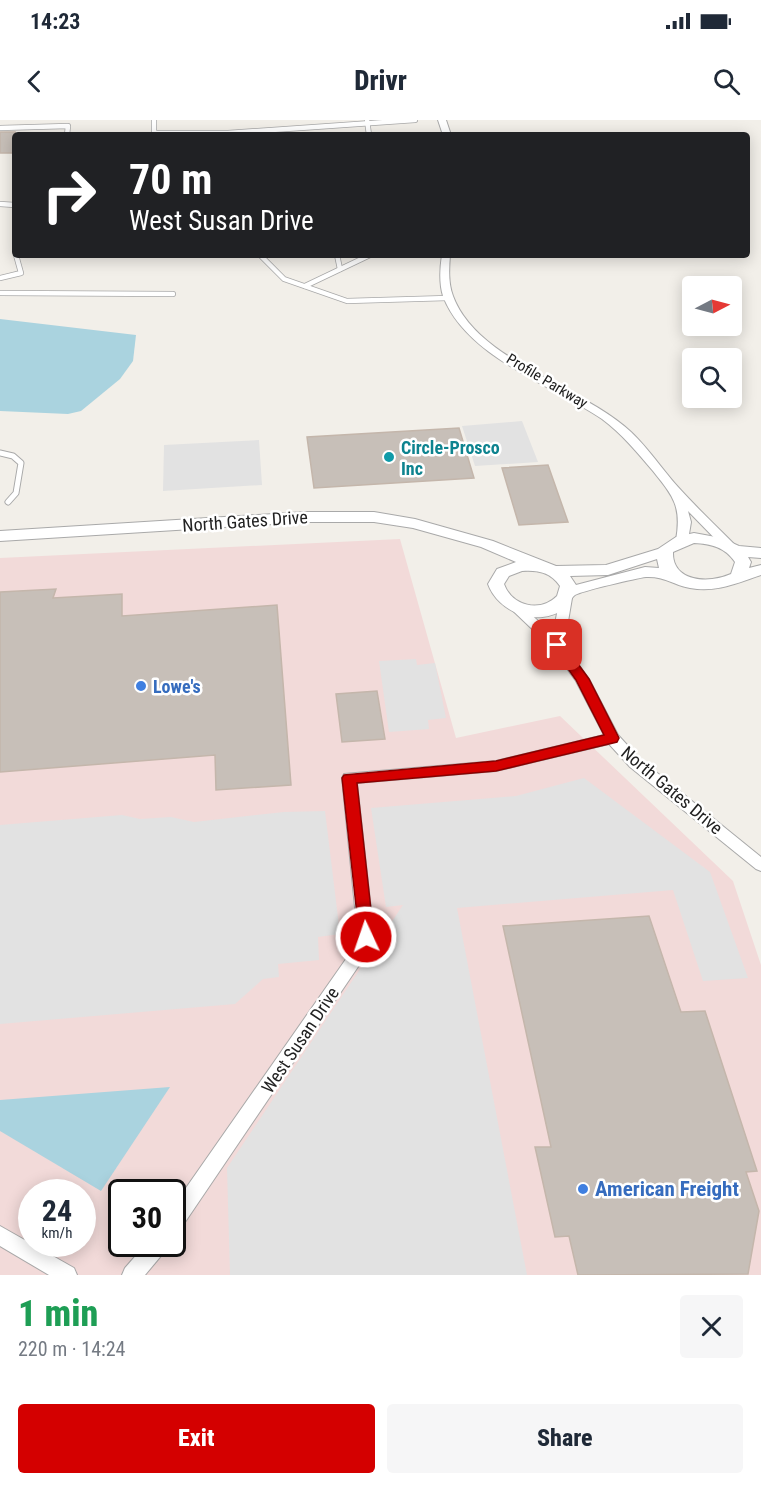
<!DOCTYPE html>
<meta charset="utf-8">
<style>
body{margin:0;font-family:"Roboto Condensed",sans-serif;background:#f6f6f7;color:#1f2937;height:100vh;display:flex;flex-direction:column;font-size:22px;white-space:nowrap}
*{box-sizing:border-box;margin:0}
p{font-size:20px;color:#747a83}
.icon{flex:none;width:33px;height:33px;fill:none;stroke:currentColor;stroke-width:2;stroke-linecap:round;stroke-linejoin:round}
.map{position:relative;height:1155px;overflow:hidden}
.sheet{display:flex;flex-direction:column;background:#fff;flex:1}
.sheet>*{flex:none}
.top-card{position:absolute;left:12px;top:12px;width:738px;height:126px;border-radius:6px;box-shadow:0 3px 15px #0003;background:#202124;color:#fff;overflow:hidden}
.needle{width:39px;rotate:84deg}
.tools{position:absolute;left:682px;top:156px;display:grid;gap:12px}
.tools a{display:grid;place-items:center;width:60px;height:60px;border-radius:6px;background:#fff;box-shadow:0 3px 15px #0003;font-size:30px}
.speed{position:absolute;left:18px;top:1059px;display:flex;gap:12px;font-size:30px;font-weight:700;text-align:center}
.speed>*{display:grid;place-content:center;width:78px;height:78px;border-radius:50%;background:#fff;box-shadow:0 3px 15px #0003;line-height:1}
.speed small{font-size:15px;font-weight:400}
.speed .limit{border:3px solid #111;border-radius:9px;background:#fff;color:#111}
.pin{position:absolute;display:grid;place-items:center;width:51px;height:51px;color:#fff;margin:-26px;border-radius:12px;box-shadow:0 3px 9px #0006}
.me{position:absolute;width:66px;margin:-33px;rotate:357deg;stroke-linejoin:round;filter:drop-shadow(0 0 4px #0008)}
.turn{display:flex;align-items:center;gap:21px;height:126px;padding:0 18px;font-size:27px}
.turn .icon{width:78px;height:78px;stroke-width:2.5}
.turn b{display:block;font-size:42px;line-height:51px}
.round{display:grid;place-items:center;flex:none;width:63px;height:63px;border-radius:6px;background:#f6f6f7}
.overview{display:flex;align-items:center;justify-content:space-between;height:102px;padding:0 18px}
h1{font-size:36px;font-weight:800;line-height:45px;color:#1e9e55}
.action{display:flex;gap:12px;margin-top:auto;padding:12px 18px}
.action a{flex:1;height:69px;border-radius:6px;background:#d40000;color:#fff;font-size:24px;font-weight:800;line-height:69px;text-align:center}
.action a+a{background:#f6f6f7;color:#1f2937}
.status{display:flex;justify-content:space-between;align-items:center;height:42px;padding:0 30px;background:#fff;direction:ltr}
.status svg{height:16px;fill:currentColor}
header{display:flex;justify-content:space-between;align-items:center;height:78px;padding:0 18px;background:#fff;font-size:27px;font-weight:800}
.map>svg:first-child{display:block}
.commercial{fill:#f2dad9;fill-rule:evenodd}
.parking{fill:#e2e2e2}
.water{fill:#aad3df}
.building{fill:#c7bfb8;stroke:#c4b6ab;stroke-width:1.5}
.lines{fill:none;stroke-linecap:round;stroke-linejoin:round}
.service-far1-casing{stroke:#a9a9a9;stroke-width:6}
.service-casing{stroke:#a9a9a9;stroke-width:7}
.minor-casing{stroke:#a9a9a9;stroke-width:2}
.tertiary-casing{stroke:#a9a9a9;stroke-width:2}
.service-far1{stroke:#fff;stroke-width:4.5}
.service{stroke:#fff;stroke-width:5}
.minor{fill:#fff;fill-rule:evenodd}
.tertiary{fill:#fff;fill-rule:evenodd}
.route{fill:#d40000;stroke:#8a0000;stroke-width:1.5}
.culture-dot{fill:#0f9aa8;stroke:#fff;stroke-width:2}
.shop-dot{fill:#3f7fe0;stroke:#fff;stroke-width:2}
.labels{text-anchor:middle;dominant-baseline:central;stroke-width:5;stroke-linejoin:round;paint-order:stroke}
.far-street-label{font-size:15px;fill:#222;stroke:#fff}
.culture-label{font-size:18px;font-weight:bold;fill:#0d838f;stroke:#fff;text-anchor:start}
.street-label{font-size:18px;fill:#222;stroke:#fff}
.shop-label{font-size:18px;font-weight:bold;fill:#366cbe;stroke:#fff;text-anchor:start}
.near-shop-label{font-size:21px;font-weight:bold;fill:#366cbe;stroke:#fff;text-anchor:start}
</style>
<div class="status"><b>14:23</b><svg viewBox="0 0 49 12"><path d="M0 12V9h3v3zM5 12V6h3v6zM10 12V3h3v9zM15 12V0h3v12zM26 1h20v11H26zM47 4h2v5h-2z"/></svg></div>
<header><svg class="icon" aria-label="back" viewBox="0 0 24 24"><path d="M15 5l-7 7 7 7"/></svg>Drivr<svg class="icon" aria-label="search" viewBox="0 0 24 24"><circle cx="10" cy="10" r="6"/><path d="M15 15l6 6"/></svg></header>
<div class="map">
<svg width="761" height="1155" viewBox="0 0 761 1155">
<rect width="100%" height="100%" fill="#f2efe9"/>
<path class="commercial" d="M400,419L456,618L560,596L733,761L761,845V1155H0V438ZM32,1072H82V1124H32ZM122,1072H172V1124H122Z"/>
<g class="parking">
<polygon points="522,301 538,342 475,346 462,306"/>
<polygon points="259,320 262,365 163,371 164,325"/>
<polygon points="416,539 417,545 435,543 446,598 428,600 429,609 389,612 379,541"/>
<polygon points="584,658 710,752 748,858 703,861 673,770 457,788 527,1155 230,1155 227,1048 403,785 386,787 371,688 516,676"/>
<polygon points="325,691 340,814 318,817 319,840 278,844 279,857 263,859 235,884 0,904 0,705 122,695 140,699 171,697 194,702 284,692"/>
</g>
<g class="water">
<polygon points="0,199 136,215 133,241 120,259 81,291 68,294 0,291"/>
<polygon points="170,967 101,1071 0,1011 0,980"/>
</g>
<g class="building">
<rect x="0" y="12" width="15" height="21"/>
<polygon points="459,308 474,358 314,368 307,317"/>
<polygon points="548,345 568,402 519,405 502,348"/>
<polygon points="56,469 53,478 122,474 122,496 277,485 291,665 216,670 215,635 0,652 0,472"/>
<polygon points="377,571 385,619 342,622 336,574"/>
<polygon points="649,796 681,892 705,891 757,1051 746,1052 759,1091 748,1154 578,1155 569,1116 555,1117 535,1027 551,1027 503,806"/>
</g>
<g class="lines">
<defs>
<g id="service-far1">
<polyline points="154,0 154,13 228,13 415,0"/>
<polyline points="367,0 369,15"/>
<polyline points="0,8 68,6 67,15"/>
<polyline points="0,84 15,85"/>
<polyline points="260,135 284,159 347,181 448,178"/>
<polyline points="337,135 340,149"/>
<polyline points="0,158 21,153 16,135"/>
<polyline points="305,166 370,135"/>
<polyline points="0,173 173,174"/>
</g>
<polyline id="service" points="0,333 13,336 21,343 16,373 8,382"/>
<g id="minor">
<polygon points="438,0 446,0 451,15 443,15"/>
<path d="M442,135H450C449,148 448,163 453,176C477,241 582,266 631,312C648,328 662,349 678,367C696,387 716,406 735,425L737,428L735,431H727L688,391L691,402L688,420L682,424L678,423L676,420C682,386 673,376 653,351C637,332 622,314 602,299C552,265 466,237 443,176C439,163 440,148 442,135Z"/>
<polygon points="566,474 572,478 564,525 589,559 618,615 640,639 761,737 761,751 756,749 630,647 609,624 496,651 357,663 374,817 368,832 179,1111 172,1114 172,1088 353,829 358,817 342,658 344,654 496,641 604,615 576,561 552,528 509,487 511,484 519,484 553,514 560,478"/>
<polygon points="0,1106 74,1148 77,1155 49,1155 0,1126"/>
<polygon points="146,1124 168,1124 165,1131 145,1155 122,1155 125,1148"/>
</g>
<path id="tertiary" d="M306,392H374L415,399L493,421L556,446L606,445L658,429L676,417L694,413L721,418L739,426L761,428V438L748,437L751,442L749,448L761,445V455C737,463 716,473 690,468C674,465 664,456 646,457C637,458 582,471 575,475C571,478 568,485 564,489C537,508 498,492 488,464L497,449L516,442L481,427L413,408L374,402H306L0,421V411ZM694,423C711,424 725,427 735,442L731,454C709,464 672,462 673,432ZM657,439L659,448L645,447L576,465L570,456L608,455ZM522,451C538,450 550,452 560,466L557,476C540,493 512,486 504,464L509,456Z"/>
</defs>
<use href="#service-far1" class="service-far1-casing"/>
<use href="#service" class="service-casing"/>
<use href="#minor" class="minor-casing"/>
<use href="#tertiary" class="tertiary-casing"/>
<use href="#service-far1" class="service-far1"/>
<use href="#service" class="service"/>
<use href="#minor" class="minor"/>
<use href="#tertiary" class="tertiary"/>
</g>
<polygon class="route" points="557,521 562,522 589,559 619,618 617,622 496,651 357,663 374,817 371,822 360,822 342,658 344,655 496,641 604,615 576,560 551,525"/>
<circle class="culture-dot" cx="389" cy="337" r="6"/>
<g class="shop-dot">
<circle cx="141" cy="566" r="6"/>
<circle cx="583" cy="1069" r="6"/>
</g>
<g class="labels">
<g class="far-street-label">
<text transform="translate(547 261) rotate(31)">Profile Parkway</text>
</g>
<g class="culture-label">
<text x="401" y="327">Circle-Prosco<tspan x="401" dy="21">Inc</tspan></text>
</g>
<g class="street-label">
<text transform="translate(245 401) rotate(-4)">North Gates Drive</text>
<text transform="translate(672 670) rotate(40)">North Gates Drive</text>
<text transform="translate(300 920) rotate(-56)">West Susan Drive</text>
</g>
<g class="shop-label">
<text x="153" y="566">Lowe's</text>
</g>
<g class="near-shop-label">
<text x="595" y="1069">American Freight</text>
</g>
</g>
</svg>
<div class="tools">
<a><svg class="needle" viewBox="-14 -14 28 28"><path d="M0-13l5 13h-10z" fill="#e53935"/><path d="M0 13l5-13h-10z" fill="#747a83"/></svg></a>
<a><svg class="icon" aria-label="search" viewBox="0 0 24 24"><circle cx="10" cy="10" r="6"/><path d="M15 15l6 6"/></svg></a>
</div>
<div class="speed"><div>24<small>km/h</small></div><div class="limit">30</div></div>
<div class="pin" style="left:557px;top:525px;background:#d93025"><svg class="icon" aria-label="arrive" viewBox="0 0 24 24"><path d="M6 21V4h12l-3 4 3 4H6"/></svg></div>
<svg class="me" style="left:366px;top:817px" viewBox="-20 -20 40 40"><circle r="17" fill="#d40000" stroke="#fff" stroke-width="3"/><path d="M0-11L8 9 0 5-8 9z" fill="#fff"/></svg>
<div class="top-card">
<div class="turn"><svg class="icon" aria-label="right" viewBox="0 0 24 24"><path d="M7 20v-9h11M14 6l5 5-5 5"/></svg><div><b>70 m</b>West Susan Drive</div></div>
</div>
</div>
<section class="sheet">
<div class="overview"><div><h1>1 min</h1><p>220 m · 14:24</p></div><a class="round"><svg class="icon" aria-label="close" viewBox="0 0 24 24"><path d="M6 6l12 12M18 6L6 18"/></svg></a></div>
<div class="action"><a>Exit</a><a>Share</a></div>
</section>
